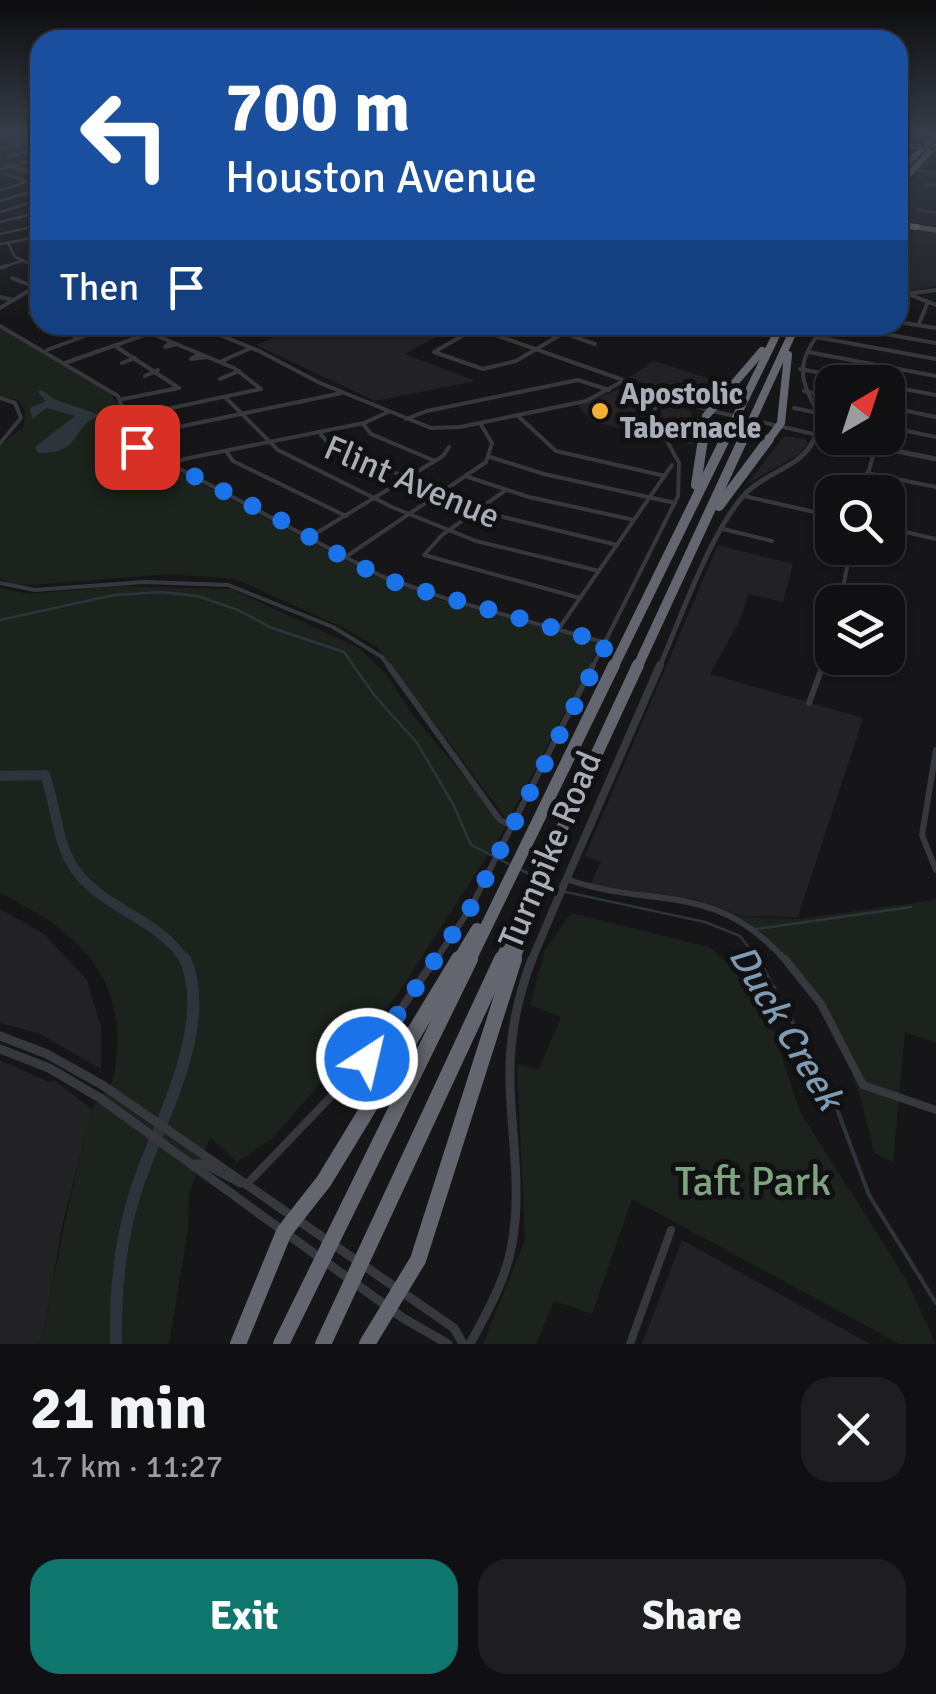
<!DOCTYPE html>
<meta charset="utf-8">
<style>
body{margin:0;font-family:Signika,sans-serif;background:#1e1e20;color:#f1f3f6;height:100vh;display:flex;flex-direction:column;font-size:38px;white-space:nowrap}
*{box-sizing:border-box;margin:0}
p{font-size:32px;color:#9c9d9f}
.icon{flex:none;width:55px;height:55px;fill:none;stroke:currentColor;stroke-width:2;stroke-linecap:round;stroke-linejoin:round}
.map{position:relative;height:1344px;overflow:hidden}
.drawer{display:flex;flex-direction:column;background:#101012;flex:1}
.drawer>*{flex:none}
.top-card{position:absolute;left:30px;top:30px;width:878px;height:305px;border-radius:30px;box-shadow:0 2px 8px #0004,0 0 0 2px #303032;background:#1a4fa0;color:#fff;overflow:hidden}
.needle{width:65px;rotate:39deg}
.buttons{position:absolute;left:815px;top:365px;display:grid;gap:20px}
.buttons a{display:grid;place-items:center;width:90px;height:90px;border-radius:20px;background:#101012;box-shadow:0 2px 8px #0004,0 0 0 2px #303032;font-size:50px}
.pin{position:absolute;display:grid;place-items:center;width:85px;height:85px;color:#fff;margin:-42px;border-radius:20px;box-shadow:0 5px 15px #0006}
.me{position:absolute;width:110px;margin:-55px;rotate:35deg;stroke-linejoin:round;filter:drop-shadow(0 0 8px #0008)}
.turn{display:flex;align-items:center;gap:35px;height:210px;padding:0 30px;font-size:45px}
.turn .icon{width:130px;height:130px;stroke-width:2.5}
.turn b{display:block;font-size:70px;line-height:85px}
.then{display:flex;align-items:center;height:95px;padding:0 30px;background:#0003;gap:20px;font-size:38px}
.round{display:grid;place-items:center;flex:none;width:105px;height:105px;border-radius:30px;background:#1e1e20}
.overview{display:flex;align-items:center;justify-content:space-between;height:170px;padding:0 30px}
h1{font-size:60px;font-weight:700;line-height:75px}
.action{display:flex;gap:20px;margin-top:auto;padding:20px 30px}
.action a{flex:1;height:115px;border-radius:30px;background:#0f766e;color:#fff;font-size:40px;font-weight:700;line-height:115px;text-align:center}
.action a+a{background:#1e1e20;color:#f1f3f6}
.map>svg:first-child{display:block}
.built{fill:#222225}
.green{fill:#1c231d}
.water{fill:#2c353c}
.lines{fill:none;stroke-linecap:round;stroke-linejoin:round}
.stream-far1{stroke:#2c353c;stroke-width:2.5}
.stream{stroke:#2c353c;stroke-width:4}
.river-far1{stroke:#2c353c;stroke-width:10}
.river{stroke:#2c353c;stroke-width:12}
.minor-far3{stroke:#37383d;stroke-width:2.5}
.minor-far2{stroke:#37383d;stroke-width:4}
.minor-far1{stroke:#37383d;stroke-width:6}
.minor{stroke:#37383d;stroke-width:8}
.tertiary-far3{stroke:#37383d;stroke-width:4}
.tertiary-far2{stroke:#37383d;stroke-width:5}
.tertiary-far1{stroke:#37383d;stroke-width:8}
.tertiary{stroke:#37383d;stroke-width:9}
.primary{stroke:#53555c;stroke-width:5}
.motorway-far4{stroke:#63666e;stroke-width:6}
.motorway-far3{stroke:#63666e;stroke-width:8}
.motorway-far2{stroke:#63666e;stroke-width:10}
.motorway-far1{stroke:#63666e;stroke-width:12}
.motorway{stroke:#63666e;stroke-width:16}
.rail-casing{stroke:#4a4c52;stroke-width:5}
.rail{stroke:#111113;stroke-width:2.5;stroke-dasharray:4;stroke-linecap:butt}
.route{stroke:#1a73e8;stroke-width:18;stroke-dasharray:0 32.4}
.poi-dot{fill:#f2b134;stroke:#111113;stroke-width:4}
.labels{text-anchor:middle;dominant-baseline:central;stroke-width:10;stroke-linejoin:round;paint-order:stroke}
.far-poi-label{font-size:30px;font-weight:bold;fill:#a8adb8;stroke:#111113;text-anchor:start}
.street-label{font-size:35px;fill:#a8adb8;stroke:#111113}
.water-label{font-size:38px;font-style:italic;fill:#7f9bb3;stroke:#111113}
.near-park-label{font-size:42px;fill:#7fa381;stroke:#111113}
</style>
<div class="map">
<svg width="936" height="1344" viewBox="0 0 936 1344">
<rect width="100%" height="100%" fill="#161618"/>
<g class="built">
<polygon points="923,172 936,174 936,184 923,183 936,187 936,212 908,210 936,215 936,227 898,220 898,192"/>
<polygon points="898,228 936,231 936,286 898,293"/>
<polygon points="300,325 458,325 405,354 476,381 375,401 256,345"/>
<polygon points="654,361 721,382 707,399 700,402 628,378"/>
<polygon points="627,385 658,397 648,416 663,438 593,422 578,406"/>
<polygon points="670,403 692,411 693,445 675,441 659,421 663,404"/>
<polygon points="784,436 805,439 808,444 796,456 747,484"/>
<polygon points="718,545 793,564 783,602 749,594 740,620 710,674 863,718 798,917 743,916 694,899 588,889 601,862 585,856"/>
<polygon points="0,909 44,934 87,980 101,1027 101,1069 38,1033 0,1023"/>
<polygon points="0,1060 49,1082 55,1081 92,1109 62,1226 43,1338 37,1344 0,1344"/>
<polygon points="682,1240 870,1344 642,1344"/>
</g>
<g class="green">
<path d="M0,328L110,393C127,413 119,431 132,447L375,576L444,601L601,643L508,821L377,647L344,628L236,579L169,574L33,585L9,584L0,578V445L24,427L25,411L18,400L0,396Z"/>
<path d="M118,586L231,589L359,648L385,673L413,715L506,827L395,998L272,1139L237,1162L210,1137L189,1193L188,1229L169,1344H37L43,1338C55,1269 68,1203 85,1136C87,1127 89,1115 93,1107C99,1096 111,1088 114,1075C131,979 81,933 0,893V588L29,594Z"/>
<path d="M936,900V1043L905,1032L893,1162L874,1153C859,1084 837,1009 784,958C762,937 733,920 708,903L742,917L800,919Z"/>
<polygon points="571,913 709,947 732,967 771,1024 800,1112 906,1279 936,1344 900,1344 632,1199 592,1314 554,1301 536,1344 483,1344 525,1240 517,1064 539,1069 561,1017 530,1005 545,950"/>
</g>
<path class="water" d="M41,390L56,400L100,415C69,429 81,455 38,453L35,447L75,416L47,408L32,419L30,408L46,401L38,392Z"/>
<g class="lines">
<g class="stream-far1">
<polyline points="0,620 114,595 161,592 197,596 238,610 272,628 344,652 375,696 417,743 453,804 471,845 509,864"/>
<polyline points="521,870 536,877"/>
<polyline points="543,881 559,888"/>
<polyline points="566,892 705,922 740,936 760,962"/>
<polyline points="756,929 911,907"/>
</g>
<polyline class="stream" points="758,959 831,1093 869,1195 936,1303"/>
<path class="river-far1" d="M0,776L45,775C57,807 56,845 77,872C107,911 160,919 186,962"/>
<path class="river" d="M116,1344C115,1296 119,1247 133,1200C153,1130 216,1030 185,959"/>
<g class="minor-far3">
<polyline points="0,136 40,149"/>
<polyline points="0,150 20,144"/>
<polyline points="7,157 35,149"/>
<polyline points="898,167 936,173"/>
<polyline points="0,169 40,158"/>
<polyline points="5,174 40,186"/>
<polyline points="926,184 936,185"/>
<polyline points="0,190 24,183"/>
<polyline points="0,201 40,189"/>
<polyline points="917,210 936,213"/>
<polyline points="0,212 36,201"/>
<polyline points="0,222 40,212"/>
<polyline points="0,234 40,225"/>
<polyline points="8,243 15,257 40,268"/>
<polyline points="0,244 40,237"/>
<polyline points="0,268 21,261"/>
</g>
<g class="minor-far2">
<polyline points="36,266 40,268"/>
<polyline points="0,268 6,266"/>
<polyline points="12,278 35,287"/>
<polyline points="908,294 936,305"/>
<polyline points="0,297 13,300"/>
<polyline points="30,313 40,307"/>
<polyline points="30,313 40,318"/>
<polyline points="898,322 936,328"/>
<polyline points="919,324 927,304"/>
<polyline points="54,325 78,338"/>
<polyline points="196,325 259,351 320,383 431,428 460,427 586,401 625,380"/>
<polyline points="728,325 745,330"/>
<polyline points="834,325 936,343"/>
<polyline points="0,326 118,396 135,445 381,576 450,600 607,643"/>
<polyline points="476,328 434,352 483,369 516,361 577,325"/>
<polyline points="215,332 230,325"/>
<polyline points="563,333 595,344"/>
<polyline points="258,334 277,325"/>
<polyline points="501,337 522,325"/>
<polyline points="816,337 936,359"/>
<polyline points="171,342 165,347 177,344"/>
<polyline points="115,346 179,388"/>
<polyline points="47,350 114,325"/>
<polyline points="808,352 936,376"/>
<polyline points="199,354 191,359 207,357"/>
<polyline points="222,361 251,348"/>
<polyline points="65,363 150,333 234,368 261,389 129,417"/>
<polyline points="122,363 135,358"/>
<polyline points="800,369 870,382"/>
<polyline points="145,376 158,370"/>
<polyline points="220,379 239,371"/>
<polyline points="888,386 936,395"/>
<polyline points="804,391 832,397"/>
<polyline points="0,398 15,403 21,418 0,443"/>
<polyline points="226,398 278,450 394,508 476,541 599,571"/>
<polyline points="123,399 179,388"/>
<polyline points="888,407 936,417"/>
<polyline points="794,408 832,416"/>
<polyline points="888,409 900,369"/>
<polyline points="517,415 556,451 665,476"/>
<polyline points="406,419 427,411 578,380 609,390"/>
<polyline points="363,424 371,434 435,461"/>
<polyline points="888,427 936,437"/>
<polyline points="319,432 327,442 407,478"/>
<polyline points="130,437 342,393"/>
<polyline points="226,451 233,461 346,516"/>
<polyline points="490,457 544,474 675,503"/>
<polyline points="173,465 184,459 364,423 388,412"/>
<polyline points="867,473 936,487"/>
<polyline points="468,477 529,497 634,520"/>
<polyline points="506,490 442,535 424,555 580,598"/>
<polyline points="863,492 878,438"/>
<polyline points="744,496 832,516"/>
<polyline points="479,511 617,545"/>
<polyline points="888,528 936,539"/>
<polyline points="723,529 772,541"/>
<polyline points="310,537 443,456 449,447"/>
<polyline points="344,558 486,462 492,443 480,423"/>
<polyline points="0,583 35,590 144,582 228,585 333,627 382,657 390,668"/>
<polyline points="840,602 851,548"/>
<polyline points="560,627 672,465"/>
<polyline points="592,668 678,496 679,463 653,415 656,406 668,397"/>
<polyline points="822,668 832,640"/>
</g>
<g class="minor-far1">
<polyline points="388,665 500,820 513,826"/>
<polyline points="809,703 823,665"/>
<polyline points="936,750 922,835 936,870"/>
<path d="M566,879C655,910 714,879 787,962"/>
<polyline points="434,962 470,909 593,665"/>
</g>
<g class="minor">
<polyline points="785,959 821,1004 863,1085 936,1110"/>
<polyline points="247,1184 367,1059 435,959"/>
<polyline points="630,1344 671,1230"/>
</g>
<g class="tertiary-far3">
<polyline points="10,166 40,176"/>
<polyline points="898,295 936,290"/>
<polyline points="0,308 40,284"/>
<polyline points="467,325 708,410 818,435"/>
<polyline points="815,435 849,442"/>
<path d="M813,442L822,420C798,377 794,365 825,325"/>
</g>
<g class="tertiary-far2">
<polyline points="837,439 936,459"/>
<path d="M659,668C680,620 712,527 747,492C767,472 803,466 814,439"/>
</g>
<g class="tertiary-far1">
<polyline points="567,878 660,665"/>
<polyline points="531,962 565,882"/>
</g>
<g class="tertiary">
<polyline points="0,1036 47,1054 104,1086 454,1328 463,1344"/>
<polyline points="0,1049 49,1068 100,1098 403,1318 448,1344"/>
<polyline points="195,1164 205,1164 241,1183"/>
<path d="M470,1344C487,1312 506,1280 512,1244C522,1190 511,1135 510,1081C509,1039 517,998 532,959"/>
</g>
<polyline class="primary" points="910,226 936,230"/>
<g class="motorway-far4">
<polyline points="898,173 936,135"/>
<polyline points="898,186 936,145"/>
<polyline points="898,225 917,227"/>
</g>
<g class="motorway-far3">
<polyline points="702,442 706,416 762,351"/>
<polyline points="724,442 781,325"/>
<polyline points="742,442 796,325"/>
<polyline points="767,442 781,423 788,355"/>
</g>
<g class="motorway-far2">
<polyline points="696,485 703,439"/>
<polyline points="719,506 769,439"/>
<polyline points="613,668 725,439"/>
<polyline points="637,668 743,439"/>
</g>
<g class="motorway-far1">
<polyline points="457,962 477,929"/>
<polyline points="469,962 614,665"/>
<polyline points="500,962 638,665"/>
<polyline points="513,962 527,924"/>
</g>
<g class="motorway">
<polyline points="238,1344 284,1232 324,1181 459,959"/>
<polyline points="281,1344 470,959"/>
<polyline points="323,1344 502,959"/>
<polyline points="367,1344 418,1260 514,959"/>
</g>
<defs>
<polyline id="rail" points="898,144 936,149"/>
</defs>
<use href="#rail" class="rail-casing"/>
<use href="#rail" class="rail"/>
</g>
<linearGradient id="sky" x2="0" y2="1"><stop stop-color="#0c0c0d"/><stop offset="0.41" stop-color="#363c48"/><stop offset="1" stop-color="#363c48" stop-opacity="0"/></linearGradient>
<rect width="936" height="323" fill="url(#sky)"/>
<g class="lines">
<polyline class="route" points="137,447 290,525 351,562 399,584 607,643 470,909 367,1059"/>
</g>
<circle class="poi-dot" cx="600" cy="411" r="10"/>
<g class="labels">
<g class="far-poi-label">
<text x="620" y="394">Apostolic<tspan x="620" dy="34">Tabernacle</tspan></text>
</g>
<g class="street-label">
<text transform="translate(412 482) rotate(23)">Flint Avenue</text>
<text transform="translate(550 850) rotate(-67)">Turnpike Road</text>
</g>
<g class="water-label">
<text transform="translate(786 1027) rotate(59)">Duck Creek</text>
</g>
<g class="near-park-label">
<text x="753" y="1181">Taft Park</text>
</g>
</g>
</svg>
<div class="buttons">
<a><svg class="needle" viewBox="-14 -14 28 28"><path d="M0-13l5 13h-10z" fill="#e53935"/><path d="M0 13l5-13h-10z" fill="#9c9d9f"/></svg></a>
<a><svg class="icon" aria-label="search" viewBox="0 0 24 24"><circle cx="10" cy="10" r="6"/><path d="M15 15l6 6"/></svg></a>
<a><svg class="icon" aria-label="layers" viewBox="0 0 24 24"><path d="M12 4l9 5-9 5-9-5zM3 14l9 5 9-5"/></svg></a>
</div>
<div class="pin" style="left:137px;top:447px;background:#d93025"><svg class="icon" aria-label="arrive" viewBox="0 0 24 24"><path d="M6 21V4h12l-3 4 3 4H6"/></svg></div>
<svg class="me" style="left:367px;top:1059px" viewBox="-20 -20 40 40"><circle r="17" fill="#1a73e8" stroke="#fff" stroke-width="3"/><path d="M0-11L8 9 0 5-8 9z" fill="#fff"/></svg>
<div class="top-card">
<div class="turn"><svg class="icon" aria-label="left" viewBox="0 0 24 24"><path d="M17 20v-9H6M10 6l-5 5 5 5"/></svg><div><b>700 m</b>Houston Avenue</div></div>
<div class="then">Then<svg class="icon" aria-label="arrive" viewBox="0 0 24 24"><path d="M6 21V4h12l-3 4 3 4H6"/></svg></div>
</div>
</div>
<section class="drawer">
<div class="overview"><div><h1>21 min</h1><p>1.7 km · 11:27</p></div><a class="round"><svg class="icon" aria-label="close" viewBox="0 0 24 24"><path d="M6 6l12 12M18 6L6 18"/></svg></a></div>
<div class="action"><a>Exit</a><a>Share</a></div>
</section>
